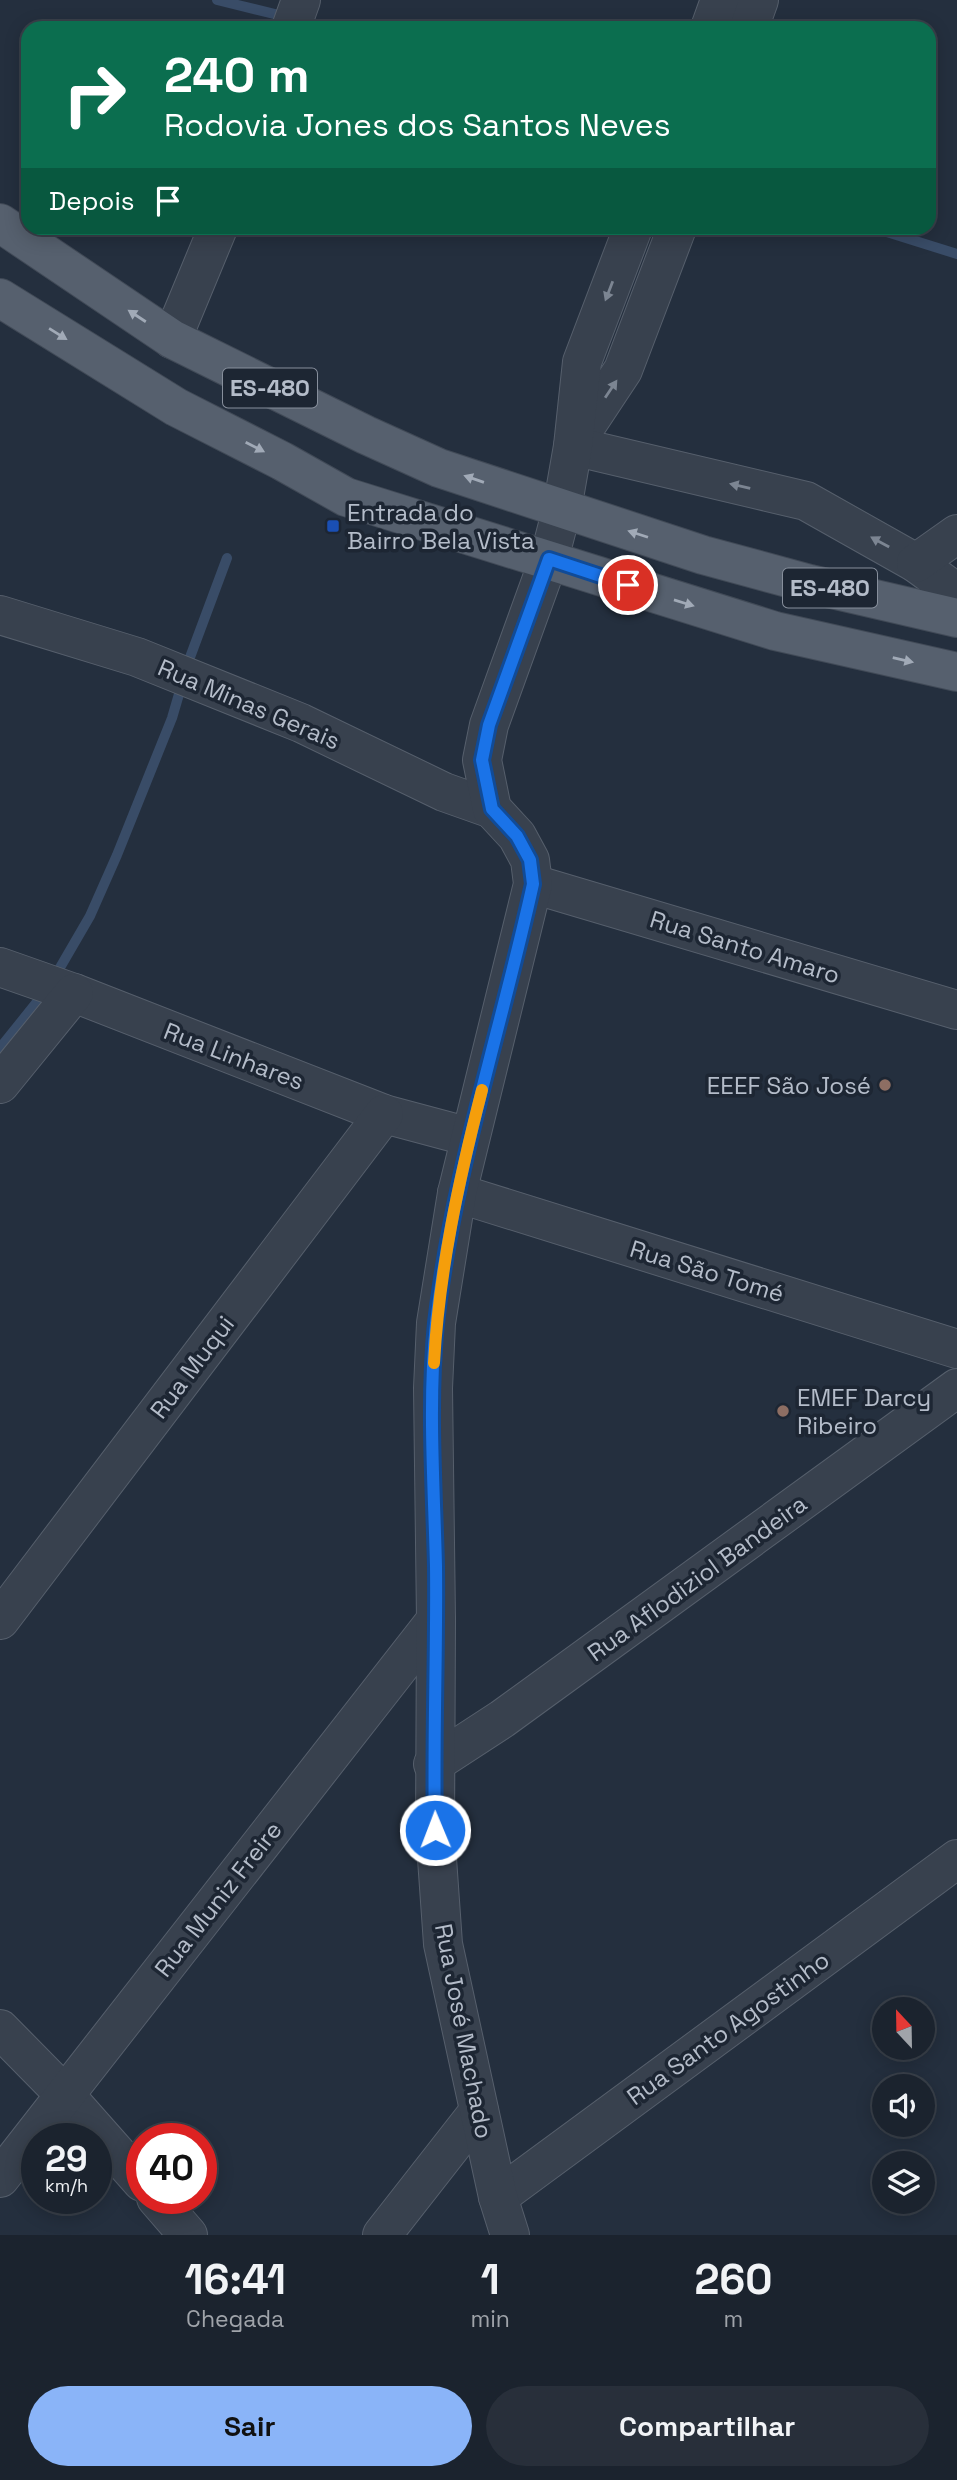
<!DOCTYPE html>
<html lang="pt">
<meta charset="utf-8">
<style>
body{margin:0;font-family:"Space Grotesk",sans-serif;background:#282f3a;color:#f1f3f6;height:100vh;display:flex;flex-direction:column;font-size:26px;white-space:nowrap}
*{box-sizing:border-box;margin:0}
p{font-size:23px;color:#a0a4aa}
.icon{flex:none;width:38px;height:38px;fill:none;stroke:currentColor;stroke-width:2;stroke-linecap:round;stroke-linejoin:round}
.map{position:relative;height:2235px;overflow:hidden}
.drawer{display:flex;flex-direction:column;background:#1b232e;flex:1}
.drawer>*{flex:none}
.top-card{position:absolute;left:21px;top:21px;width:915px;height:214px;border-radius:21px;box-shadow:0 4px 18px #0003,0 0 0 2px #39404a;background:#0b6e4f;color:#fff;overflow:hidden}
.needle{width:46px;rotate:338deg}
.controls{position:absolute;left:872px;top:1997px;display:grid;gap:14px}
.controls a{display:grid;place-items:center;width:63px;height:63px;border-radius:50%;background:#1b232e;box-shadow:0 4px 18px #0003,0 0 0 2px #39404a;font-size:35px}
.speed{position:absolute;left:21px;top:2123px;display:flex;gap:14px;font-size:35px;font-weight:700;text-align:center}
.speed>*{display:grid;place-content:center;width:91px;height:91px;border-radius:50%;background:#1b232e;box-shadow:0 4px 18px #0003,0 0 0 2px #39404a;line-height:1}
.speed small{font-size:18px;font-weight:400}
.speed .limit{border:10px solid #d22;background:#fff;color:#111}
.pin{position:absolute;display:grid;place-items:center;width:60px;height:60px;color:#fff;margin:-30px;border:4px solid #fff;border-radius:50%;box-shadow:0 2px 7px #0007}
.me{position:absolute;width:77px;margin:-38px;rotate:359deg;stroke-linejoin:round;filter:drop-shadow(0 0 5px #0008)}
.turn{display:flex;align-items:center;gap:24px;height:147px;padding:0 28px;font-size:32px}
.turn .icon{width:91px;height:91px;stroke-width:2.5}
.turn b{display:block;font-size:49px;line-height:60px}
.then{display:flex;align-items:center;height:66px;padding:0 28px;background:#0003;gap:14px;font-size:26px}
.eta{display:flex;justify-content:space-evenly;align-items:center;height:119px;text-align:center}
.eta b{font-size:42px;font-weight:700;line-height:49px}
.cta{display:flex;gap:14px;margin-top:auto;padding:14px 28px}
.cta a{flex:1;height:80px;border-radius:42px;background:#8ab4f8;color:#111;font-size:28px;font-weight:700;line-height:80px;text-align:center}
.cta a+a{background:#282f3a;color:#f1f3f6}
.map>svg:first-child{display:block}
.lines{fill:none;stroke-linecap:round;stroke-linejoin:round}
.stream{stroke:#394c67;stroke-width:10}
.minor-casing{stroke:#565f6c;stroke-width:40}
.major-casing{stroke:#414a57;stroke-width:40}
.minor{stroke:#38414e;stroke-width:38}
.major{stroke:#56606e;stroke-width:38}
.oneway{fill:#7c8592}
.oneway2{fill:#a1aab7}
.route-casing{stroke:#114b97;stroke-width:18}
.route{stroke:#1a73e8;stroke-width:12}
.slow{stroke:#f59e0b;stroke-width:12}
.transit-dot{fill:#1a4fb4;stroke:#1d2633;stroke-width:2.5}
.education-dot{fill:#8d6e63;stroke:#1d2633;stroke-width:2.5}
.labels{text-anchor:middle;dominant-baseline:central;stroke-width:7;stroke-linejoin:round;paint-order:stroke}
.shield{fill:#1d2633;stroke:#878f9c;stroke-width:2}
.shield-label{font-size:23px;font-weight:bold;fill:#b4bcc9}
.poi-label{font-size:24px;fill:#b4bcc9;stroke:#1d2633;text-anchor:start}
.street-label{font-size:24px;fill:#b4bcc9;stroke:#1d2633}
</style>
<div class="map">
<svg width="957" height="2235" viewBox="0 0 957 2235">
<rect width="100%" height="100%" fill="#242f3e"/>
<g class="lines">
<g class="stream">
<polyline points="217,0 332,28"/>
<polyline points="874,228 957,254"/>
<polyline points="54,978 90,916 117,855 172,718 189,660 227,558"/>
<polyline points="0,1048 45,992"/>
</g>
<defs>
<g id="minor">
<polyline points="291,28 301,0"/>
<polyline points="710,28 720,0"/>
<polyline points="749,28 759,0"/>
<polyline points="172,339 218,228"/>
<polyline points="576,441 623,370 677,228"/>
<polyline points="573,446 806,501 916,563 957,593"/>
<polyline points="916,563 957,534"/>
<polyline points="0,615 137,657 301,723 444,792 492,809"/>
<polyline points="533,884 957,1010"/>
<polyline points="0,967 74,993 384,1114 470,1137"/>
<polyline points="0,1084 74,993"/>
<polyline points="457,1193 957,1349"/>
<polyline points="0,1620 384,1114"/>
<polyline points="433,1764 502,1719 957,1388"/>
<polyline points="0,2029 65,2095 142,2182"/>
<polyline points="0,2178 436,1620"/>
<polyline points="498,2197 957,1859"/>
<polyline points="156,2198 188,2235"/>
<polyline points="382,2235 479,2111"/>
<polyline points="510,2235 498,2197 443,1944 435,1830 436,1620 433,1388 436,1323 457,1193 533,884 530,860 517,836 492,809 482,760 489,725 549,559 562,509 573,446 582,362 633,228"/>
</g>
<g id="major">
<polyline points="0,223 172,339 366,435 439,468 703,555 810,584 957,618"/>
<polyline points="0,298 176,407 282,461 346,497 775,631 957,672"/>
</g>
</defs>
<use href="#minor" class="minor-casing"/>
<use href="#major" class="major-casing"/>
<use href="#minor" class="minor"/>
<use href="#major" class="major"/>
</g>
<defs><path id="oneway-solid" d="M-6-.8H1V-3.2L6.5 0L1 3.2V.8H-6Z" transform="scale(1.75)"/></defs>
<g class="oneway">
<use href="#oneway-solid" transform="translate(609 291) rotate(111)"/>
<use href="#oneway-solid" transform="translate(611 389) rotate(-56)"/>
<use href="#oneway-solid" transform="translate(740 486) rotate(-167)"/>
<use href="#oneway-solid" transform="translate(880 542) rotate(-151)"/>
</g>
<g class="oneway2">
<use href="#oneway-solid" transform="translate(137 316) rotate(-147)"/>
<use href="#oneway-solid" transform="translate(58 334) rotate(32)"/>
<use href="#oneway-solid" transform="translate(255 447) rotate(27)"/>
<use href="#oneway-solid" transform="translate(474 479) rotate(-161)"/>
<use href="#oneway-solid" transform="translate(638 534) rotate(-162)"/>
<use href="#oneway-solid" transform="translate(684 603) rotate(17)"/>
<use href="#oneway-solid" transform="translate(903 660) rotate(13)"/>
</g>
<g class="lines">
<defs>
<path id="route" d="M435,1830C433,1742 437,1654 436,1566C434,1485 428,1403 436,1323C453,1173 501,1030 533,884L530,860L517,836L492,809L482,760L489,725L549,559L628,585"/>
</defs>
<use href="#route" class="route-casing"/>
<use href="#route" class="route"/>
<path class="slow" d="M434,1363C439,1271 459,1179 482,1090"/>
</g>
<rect class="transit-dot" x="326" y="519" width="14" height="14" rx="3.5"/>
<g class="education-dot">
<circle cx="885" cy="1085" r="7"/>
<circle cx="783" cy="1411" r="7"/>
</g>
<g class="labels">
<g class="shield">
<rect x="223" y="368.5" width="94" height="39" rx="5"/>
<rect x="783" y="568.5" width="94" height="39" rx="5"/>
</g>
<g class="shield-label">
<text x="270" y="388">ES-480</text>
<text x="830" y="588">ES-480</text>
</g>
<g class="poi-label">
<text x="347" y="512">Entrada do<tspan x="347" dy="28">Bairro Bela Vista</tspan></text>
<text x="871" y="1085" text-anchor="end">EEEF São José</text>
<text x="797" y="1397">EMEF Darcy<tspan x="797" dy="28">Ribeiro</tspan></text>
</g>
<g class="street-label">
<text transform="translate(249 704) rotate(23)">Rua Minas Gerais</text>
<text transform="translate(745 947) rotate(17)">Rua Santo Amaro</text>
<text transform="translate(234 1056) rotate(21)">Rua Linhares</text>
<text transform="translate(707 1271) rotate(17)">Rua São Tomé</text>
<text transform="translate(192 1367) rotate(-53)">Rua Muqui</text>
<text transform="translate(697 1578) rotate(-36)">Rua Aflodiziol Bandeira</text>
<text transform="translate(218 1899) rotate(-52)">Rua Muniz Freire</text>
<text transform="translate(728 2028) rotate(-36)">Rua Santo Agostinho</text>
<text transform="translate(464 2031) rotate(79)">Rua José Machado</text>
</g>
</g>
</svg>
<div class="controls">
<a><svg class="needle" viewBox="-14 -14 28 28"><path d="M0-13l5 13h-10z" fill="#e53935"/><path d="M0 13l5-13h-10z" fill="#a0a4aa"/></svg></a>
<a><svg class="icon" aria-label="sound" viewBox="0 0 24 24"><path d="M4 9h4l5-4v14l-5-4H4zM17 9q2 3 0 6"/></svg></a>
<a><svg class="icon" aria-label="layers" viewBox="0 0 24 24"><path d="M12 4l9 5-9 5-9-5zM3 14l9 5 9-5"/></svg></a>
</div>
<div class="speed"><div>29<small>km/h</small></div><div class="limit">40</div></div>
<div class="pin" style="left:628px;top:585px;background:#d93025"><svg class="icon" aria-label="arrive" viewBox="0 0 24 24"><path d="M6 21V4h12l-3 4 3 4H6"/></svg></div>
<svg class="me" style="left:435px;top:1830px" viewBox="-20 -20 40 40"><circle r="17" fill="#1a73e8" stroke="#fff" stroke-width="3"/><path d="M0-11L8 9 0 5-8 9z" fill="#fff"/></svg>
<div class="top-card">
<div class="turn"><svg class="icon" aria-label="right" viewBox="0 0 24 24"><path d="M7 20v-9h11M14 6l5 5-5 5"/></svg><div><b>240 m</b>Rodovia Jones dos Santos Neves</div></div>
<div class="then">Depois<svg class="icon" aria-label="arrive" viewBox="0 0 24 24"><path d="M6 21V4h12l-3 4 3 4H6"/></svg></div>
</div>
</div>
<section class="drawer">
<div class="eta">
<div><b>16:41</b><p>Chegada</p></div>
<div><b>1</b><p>min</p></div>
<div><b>260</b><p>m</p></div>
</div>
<div class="cta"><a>Sair</a><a>Compartilhar</a></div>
</section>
